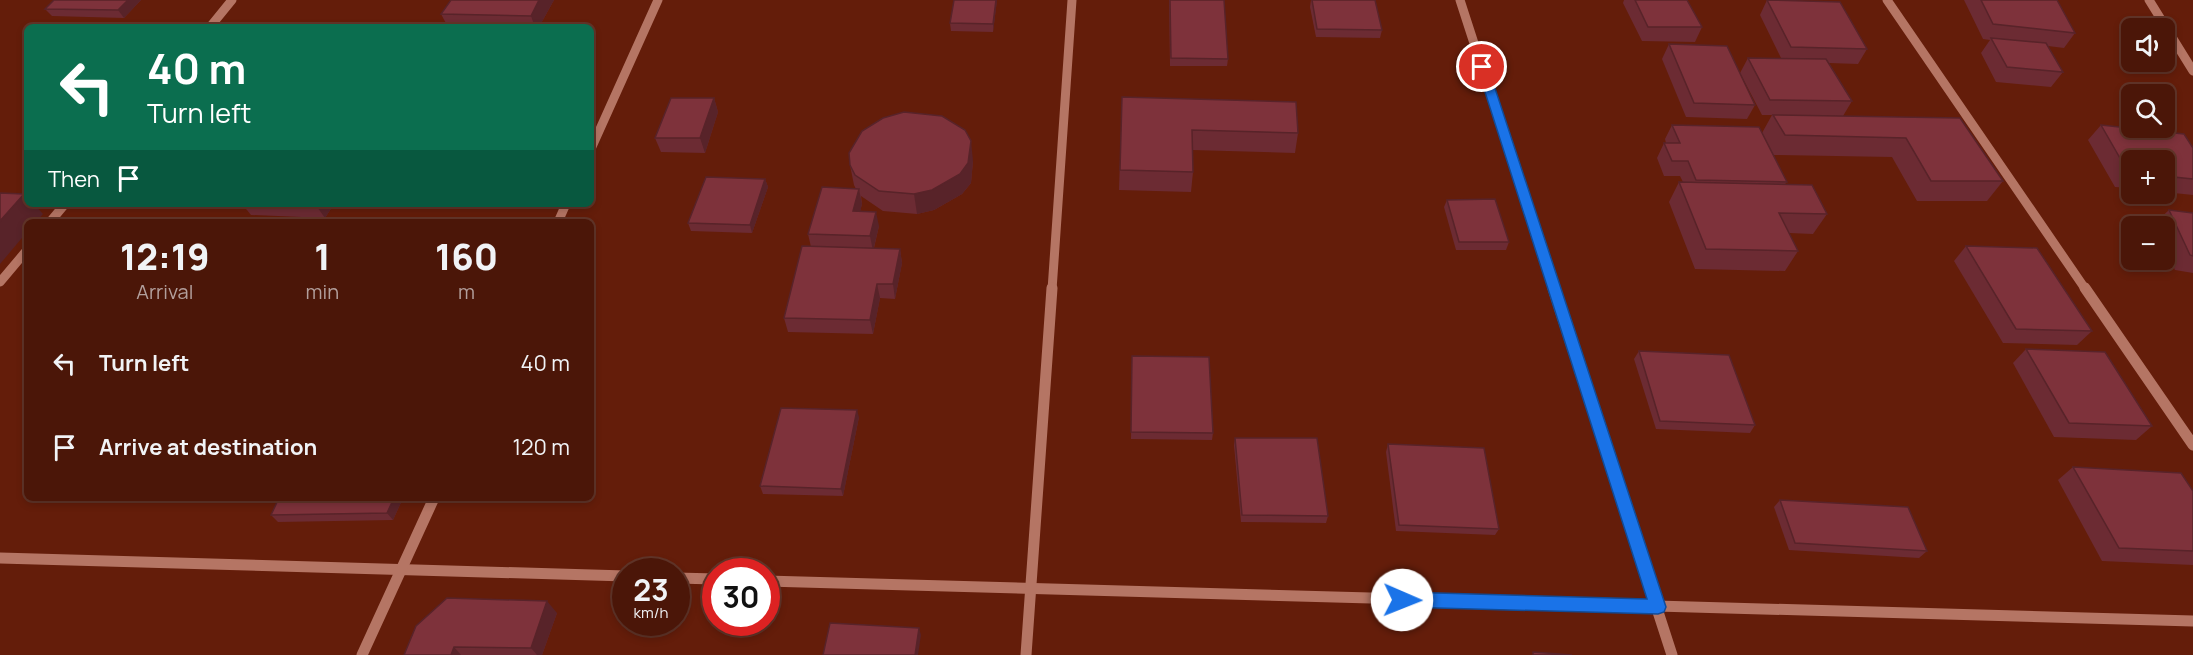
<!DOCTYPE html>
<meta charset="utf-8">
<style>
body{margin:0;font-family:Manrope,sans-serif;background:#552316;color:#f1f3f6;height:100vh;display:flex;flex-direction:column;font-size:22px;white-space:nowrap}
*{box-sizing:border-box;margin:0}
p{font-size:20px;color:#b29f9c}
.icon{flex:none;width:33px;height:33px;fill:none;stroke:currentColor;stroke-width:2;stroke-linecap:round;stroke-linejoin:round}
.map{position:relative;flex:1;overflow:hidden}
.details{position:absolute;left:24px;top:219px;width:570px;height:282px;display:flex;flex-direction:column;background:#4b1608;border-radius:9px;box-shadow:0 3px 9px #0003,0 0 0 2px #623529}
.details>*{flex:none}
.hud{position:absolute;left:24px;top:24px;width:570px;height:183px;border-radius:9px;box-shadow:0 3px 9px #0003,0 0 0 2px #623529;background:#0b6e4f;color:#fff;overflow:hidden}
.buttons{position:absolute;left:2121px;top:18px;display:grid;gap:12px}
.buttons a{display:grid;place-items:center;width:54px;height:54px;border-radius:9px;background:#4b1608;box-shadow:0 3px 9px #0003,0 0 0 2px #623529;font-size:30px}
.speed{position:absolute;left:612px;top:558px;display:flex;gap:12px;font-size:30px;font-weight:700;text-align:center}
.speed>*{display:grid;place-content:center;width:78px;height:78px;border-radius:50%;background:#4b1608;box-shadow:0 3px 9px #0003,0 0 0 2px #623529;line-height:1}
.speed small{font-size:15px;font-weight:400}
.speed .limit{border:9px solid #d22;background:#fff;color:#111}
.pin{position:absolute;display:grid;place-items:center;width:51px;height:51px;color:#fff;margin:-26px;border:3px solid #fff;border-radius:50%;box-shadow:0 2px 6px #0007}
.me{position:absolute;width:66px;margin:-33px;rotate:91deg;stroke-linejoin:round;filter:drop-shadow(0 0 4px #0008)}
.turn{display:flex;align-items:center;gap:21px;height:126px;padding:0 24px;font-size:27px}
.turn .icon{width:78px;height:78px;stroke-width:2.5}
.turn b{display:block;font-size:42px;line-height:51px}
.then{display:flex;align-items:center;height:57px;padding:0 24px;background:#0003;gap:12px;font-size:22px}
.eta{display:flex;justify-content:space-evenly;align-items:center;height:102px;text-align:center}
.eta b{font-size:36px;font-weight:800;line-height:42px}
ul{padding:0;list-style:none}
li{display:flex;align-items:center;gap:18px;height:84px;padding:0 24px}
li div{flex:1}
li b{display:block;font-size:22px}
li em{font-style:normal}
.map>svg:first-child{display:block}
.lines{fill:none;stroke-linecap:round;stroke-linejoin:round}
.minor-far1{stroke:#b57564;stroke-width:9}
.minor{stroke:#b57564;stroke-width:11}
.wall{fill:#6c2b33}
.shaded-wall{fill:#582329}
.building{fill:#7e323b;stroke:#582329;stroke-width:1.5}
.route{fill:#1a73e8;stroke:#114b97;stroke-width:1.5}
</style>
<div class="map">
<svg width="2193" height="655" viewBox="0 0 2193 655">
<rect width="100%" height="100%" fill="#641d0a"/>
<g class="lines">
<g class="minor-far1">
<polyline points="1460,0 1554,290"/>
<polyline points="1887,0 2086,290"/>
<polyline points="2149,0 2193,71"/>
<polyline points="210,27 232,0"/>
<polyline points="591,149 658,0"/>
<polyline points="50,222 65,204"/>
<polyline points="558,222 566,204"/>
<polyline points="0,282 27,250"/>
<polyline points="1052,290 1072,0"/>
</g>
<g class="minor">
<polyline points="1553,288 1672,655"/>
<polyline points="2085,288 2193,445"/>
<polyline points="0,558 626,576"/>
<polyline points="676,578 716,579"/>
<polyline points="766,581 2193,621"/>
<polyline points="362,655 434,498"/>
<polyline points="1026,655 1052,288"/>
</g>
</g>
<g class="wall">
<polygon points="54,0 141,0 124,18 52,16 45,9"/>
<polygon points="451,0 554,0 539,27 448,27 441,14"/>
<polygon points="997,0 993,32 951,31 950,23"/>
<polygon points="1169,0 1224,0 1228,59 1227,66 1170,66"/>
<polygon points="1311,0 1382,30 1380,38 1316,37 1310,7"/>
<polygon points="1624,0 1635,0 1702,27 1695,42 1642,41 1623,3"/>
<polygon points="1767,0 1867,49 1858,64 1829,63 1852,101 1843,116 1960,118 2003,181 1987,201 1917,201 1892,157 1773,155 1787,182 1785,184 1827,214 1813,234 1789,233 1798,251 1785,271 1695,269 1669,202 1679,182 1683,182 1680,176 1664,176 1657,158 1664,143 1666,143 1665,139 1672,125 1762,133 1772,115 1762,115 1740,73 1748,58 1781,58 1760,15"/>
<polygon points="1964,0 2057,0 2075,33 2064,48 2048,46 2063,72 2051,87 1996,82 1981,53 1990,40 1983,39"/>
<polygon points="1669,44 1755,105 1747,119 1686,117 1662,59"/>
<polygon points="1122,97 1298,133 1295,153 1192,150 1193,172 1191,192 1119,190"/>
<polygon points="714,98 718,112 705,153 661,152 655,138"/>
<polygon points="2101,125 2193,148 2193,195 2164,192 2164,160 2132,160 2132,188 2115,187 2088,140"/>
<polygon points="973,161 971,183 962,194 934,210 917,214 883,211 861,196 862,204 860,211 879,226 874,248 900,249 902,263 895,299 880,298 873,334 788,332 784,318 811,247 808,234 856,189 854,185 850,165"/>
<polygon points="765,179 768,187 752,233 691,231 688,223"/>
<polygon points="1447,200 1509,242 1506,250 1456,250 1444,207"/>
<polygon points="242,204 334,204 325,218 251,215"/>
<polygon points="2169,210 2193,213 2193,273 2175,270 2164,246 2164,226 2155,226 2154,224"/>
<polygon points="1966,246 2092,331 2077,345 2003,343 1954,261"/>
<polygon points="2026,349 2152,426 2136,440 2054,437 2013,363"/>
<polygon points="1639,351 1755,425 1750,433 1656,429 1634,359"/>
<polygon points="1132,356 1213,433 1212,440 1131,439"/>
<polygon points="859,417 843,496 763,494 760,486"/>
<polygon points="1235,438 1328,516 1326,523 1241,522 1234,445"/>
<polygon points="1388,444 1499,529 1495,535 1396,531 1386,452"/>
<polygon points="2073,467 2193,491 2193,565 2102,561 2058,480"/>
<polygon points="403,498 393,520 278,522 271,515"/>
<polygon points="1780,500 1927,551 1919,558 1789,550 1774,507"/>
<polygon points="557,613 542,655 404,655"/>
</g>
<g class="shaded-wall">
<polygon points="128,0 141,0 124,18 118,10"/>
<polygon points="539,0 554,0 539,27 535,27 531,16"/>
<polygon points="996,0 997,0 993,32 993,24"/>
<polygon points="714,98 718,112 705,153 700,138"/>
<polygon points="971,141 973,161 971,183 962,194 934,210 917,214 914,194"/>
<polygon points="765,179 768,187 752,233 750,225"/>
<polygon points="859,189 862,204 857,225 853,211"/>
<polygon points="24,194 27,197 27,204 34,204 43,214 36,222 27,222 27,232 0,264 0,221"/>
<polygon points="315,204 334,204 325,218"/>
<polygon points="876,212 879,226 873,251 870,236"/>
<polygon points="900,249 902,263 895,299 893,284"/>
<polygon points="877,284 880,298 873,334 870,320"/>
<polygon points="857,410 859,417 843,496 841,489"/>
<polygon points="394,498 403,498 393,520 387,513"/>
<polygon points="547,601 557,613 542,655 537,655 531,648"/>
<polygon points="919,628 921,635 918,655 915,655"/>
<polygon points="454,647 461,655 451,655"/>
</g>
<g class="building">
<polygon points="54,0 128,0 118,10 45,9"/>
<polygon points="451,0 539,0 531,16 441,14"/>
<polygon points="954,0 996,0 993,24 950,23"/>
<polygon points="1170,0 1224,0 1228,59 1171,58"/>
<polygon points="1312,0 1375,0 1382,30 1317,29"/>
<polygon points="1635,0 1687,0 1702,27 1648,27"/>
<polygon points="1767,0 1840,2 1867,49 1791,47"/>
<polygon points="1981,0 2057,0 2075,33 1993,24"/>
<polygon points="251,24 291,24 289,27 248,27"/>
<polygon points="381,26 423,26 380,27"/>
<polygon points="1991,38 2046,43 2063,72 2007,67"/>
<polygon points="1669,44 1727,46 1755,105 1694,103"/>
<polygon points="1748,58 1826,59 1852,101 1770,100"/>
<polygon points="1122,97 1296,102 1298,133 1192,130 1193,172 1120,170"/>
<polygon points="671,98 714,98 700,138 655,138"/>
<polygon points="904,112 942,116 965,130 971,141 968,163 960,174 932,190 914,194 879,191 855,175 850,165 849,153 862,131 883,118"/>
<polygon points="1773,115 1960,118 2003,181 1931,181 1906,138 1785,135"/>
<polygon points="1672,125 1759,127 1787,182 1696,180 1688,161 1672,161 1664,143 1680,143"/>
<polygon points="2101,125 2184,134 2193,148 2193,179 2164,176 2164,160 2132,160 2132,172 2128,172"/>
<polygon points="706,177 765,179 750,225 688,223"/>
<polygon points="1679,182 1812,185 1827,214 1779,213 1798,251 1706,249"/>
<polygon points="822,187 859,189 853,211 876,212 870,236 808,234"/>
<polygon points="0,193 24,194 0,221"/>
<polygon points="1495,199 1509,242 1459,242 1447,200"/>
<polygon points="2169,210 2193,213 2193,256 2190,255"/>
<polygon points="802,246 900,249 893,284 877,284 870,320 784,318"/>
<polygon points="1966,246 2037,248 2092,331 2016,329"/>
<polygon points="2026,349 2105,352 2152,426 2069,423"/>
<polygon points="1639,351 1729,355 1755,425 1660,421"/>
<polygon points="1132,356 1209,357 1213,433 1131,432"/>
<polygon points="781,408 857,410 841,489 760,486"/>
<polygon points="1235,438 1317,438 1328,516 1242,515"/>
<polygon points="1388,444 1484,448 1499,529 1399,525"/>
<polygon points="2073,467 2181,473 2193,491 2193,551 2119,548"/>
<polygon points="279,498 394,498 387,513 271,515"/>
<polygon points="1780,500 1908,507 1927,551 1795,543"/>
<polygon points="447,598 547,601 531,648 454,647 451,655 404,655 416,626"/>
<polygon points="830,623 919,628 915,655 823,655"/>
<polygon points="1533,652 1572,655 1533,655"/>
</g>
<polygon class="route" points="1482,64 1488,67 1666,607 1664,612 1658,614 1402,607 1397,605 1394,600 1397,594 1402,592 1647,599 1477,67"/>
</svg>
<div class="buttons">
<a><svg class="icon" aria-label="sound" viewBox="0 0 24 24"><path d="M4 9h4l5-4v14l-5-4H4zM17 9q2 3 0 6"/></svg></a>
<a><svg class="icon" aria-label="search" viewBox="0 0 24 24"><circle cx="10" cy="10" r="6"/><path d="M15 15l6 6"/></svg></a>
<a>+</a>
<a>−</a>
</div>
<div class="speed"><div>23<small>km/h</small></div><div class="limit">30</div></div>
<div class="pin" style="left:1482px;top:67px;background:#d93025"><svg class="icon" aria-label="arrive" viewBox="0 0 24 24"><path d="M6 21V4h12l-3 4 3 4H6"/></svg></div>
<svg class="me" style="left:1402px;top:600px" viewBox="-20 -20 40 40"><circle r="19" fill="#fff"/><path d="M0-13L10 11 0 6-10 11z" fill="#1a73e8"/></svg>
<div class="hud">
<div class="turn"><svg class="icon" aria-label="left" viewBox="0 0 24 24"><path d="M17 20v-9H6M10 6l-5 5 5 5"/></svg><div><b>40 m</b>Turn left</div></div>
<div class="then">Then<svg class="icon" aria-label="arrive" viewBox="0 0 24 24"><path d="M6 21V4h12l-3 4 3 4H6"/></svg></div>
</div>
<section class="details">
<div class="eta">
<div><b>12:19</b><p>Arrival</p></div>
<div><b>1</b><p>min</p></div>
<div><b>160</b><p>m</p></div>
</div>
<ul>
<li><svg class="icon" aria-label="left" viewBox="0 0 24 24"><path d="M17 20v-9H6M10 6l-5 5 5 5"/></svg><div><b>Turn left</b></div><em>40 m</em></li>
<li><svg class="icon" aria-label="arrive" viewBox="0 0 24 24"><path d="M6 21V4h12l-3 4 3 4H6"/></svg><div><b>Arrive at destination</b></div><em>120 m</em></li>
</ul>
</section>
</div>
